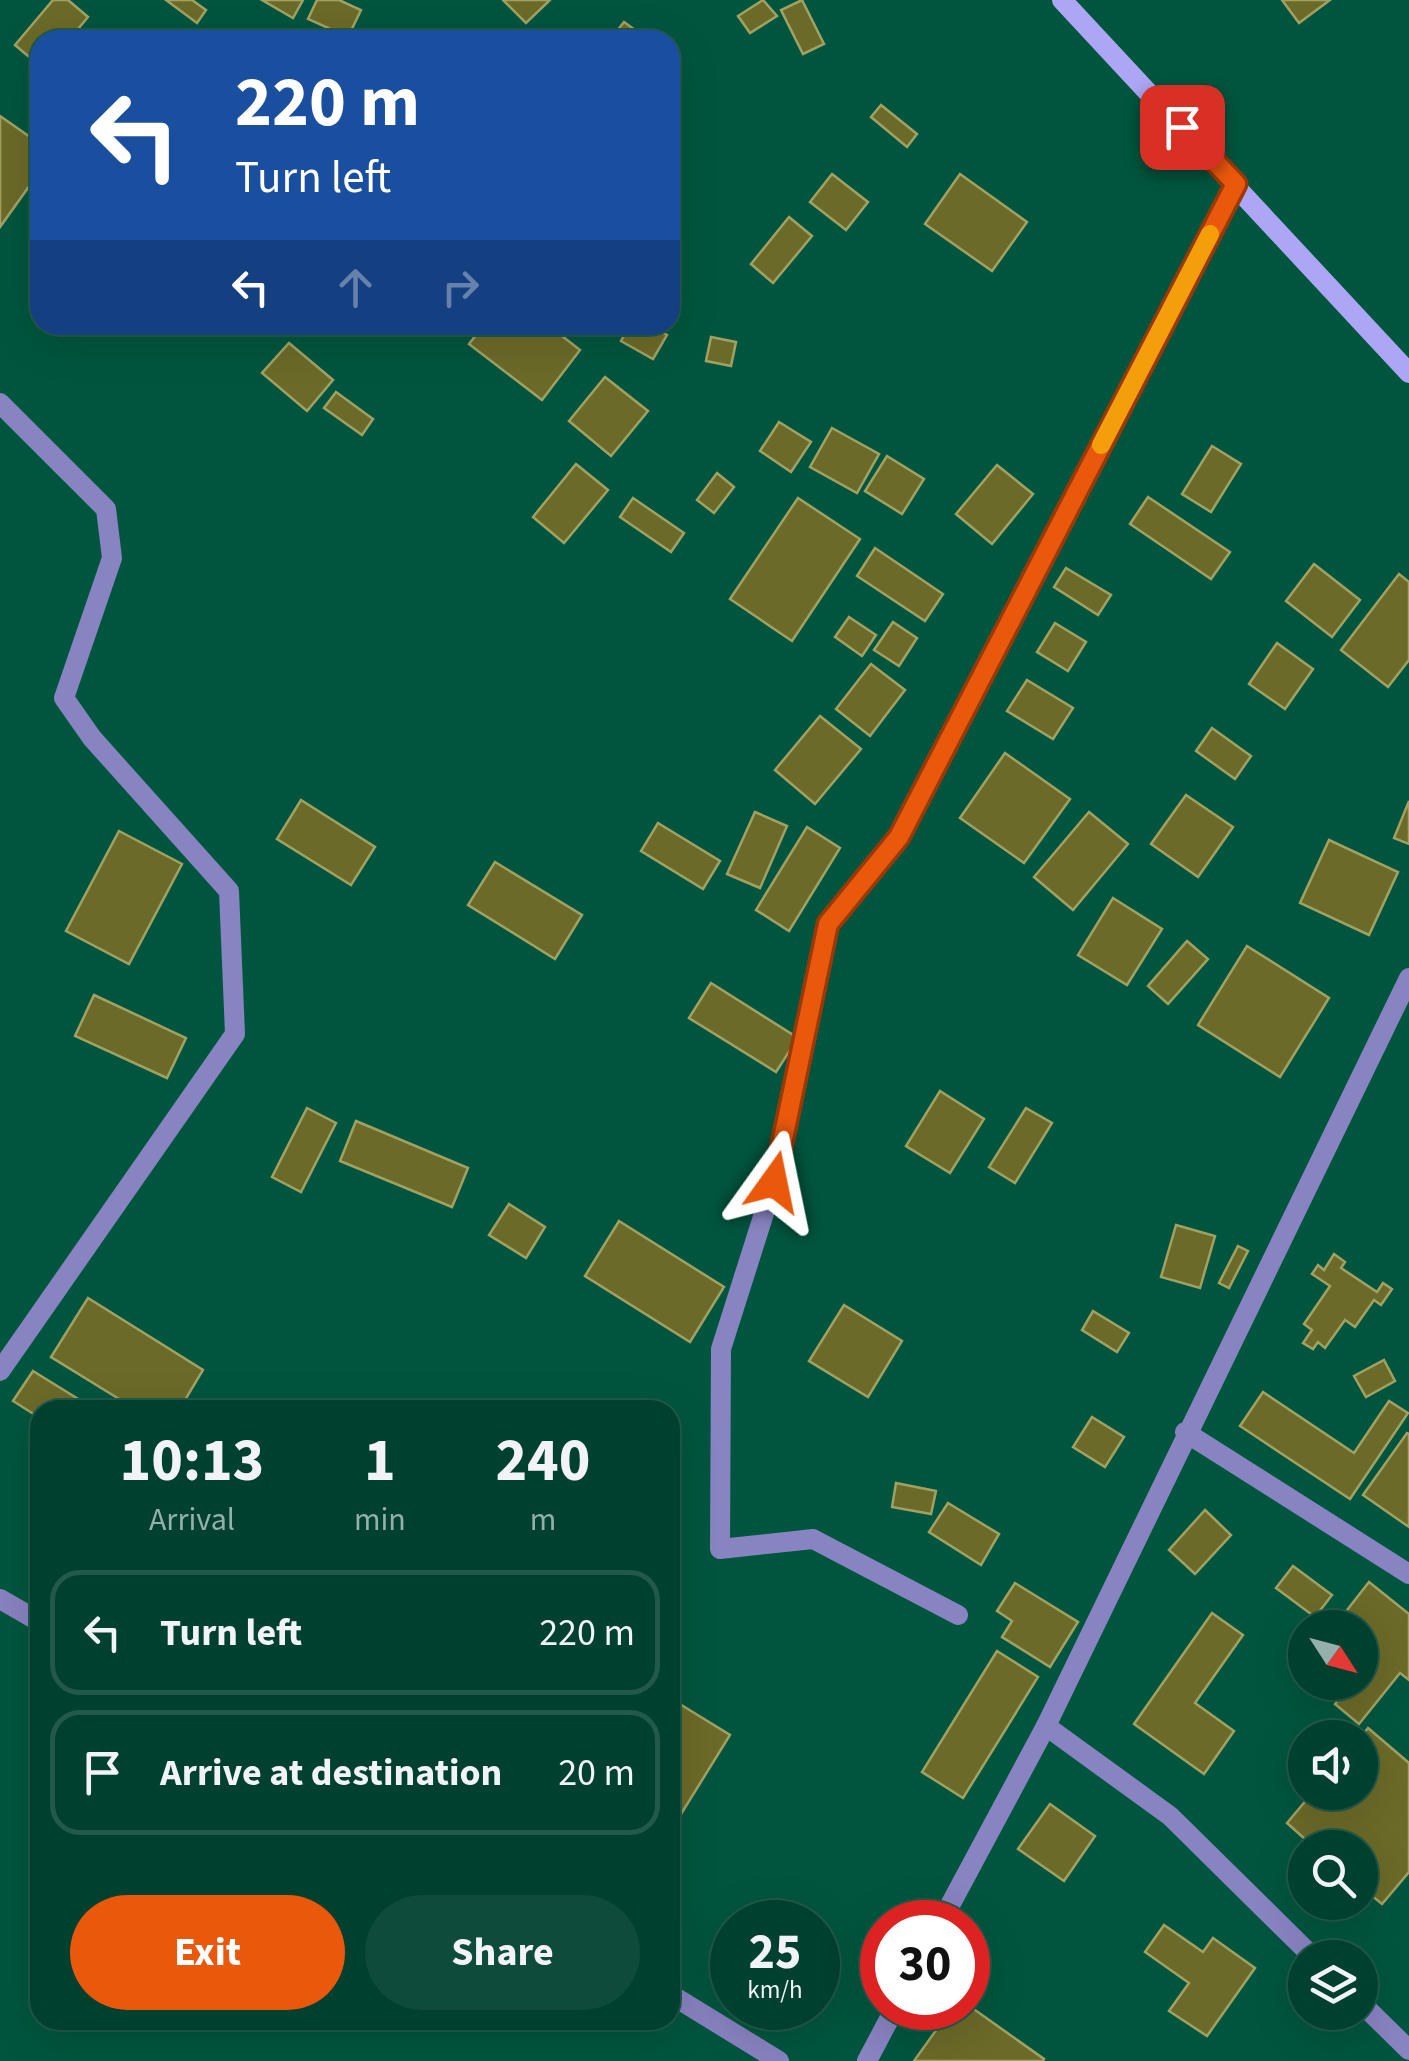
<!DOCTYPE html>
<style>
body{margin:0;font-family:"Source Sans 3",sans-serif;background:#0e4b3a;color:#f1f3f6;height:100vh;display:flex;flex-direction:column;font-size:38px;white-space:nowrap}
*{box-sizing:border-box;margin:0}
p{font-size:32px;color:#95afaa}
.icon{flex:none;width:55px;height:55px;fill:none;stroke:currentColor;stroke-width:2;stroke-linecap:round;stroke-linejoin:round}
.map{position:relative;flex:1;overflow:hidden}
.panel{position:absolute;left:30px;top:1400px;width:650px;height:630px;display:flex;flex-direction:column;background:#00402e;border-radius:30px;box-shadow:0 10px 40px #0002,0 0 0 2px #22594a}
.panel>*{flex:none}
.guide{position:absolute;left:30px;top:30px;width:650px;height:305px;border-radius:30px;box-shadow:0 10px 40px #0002,0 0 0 2px #22594a;background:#1a4fa0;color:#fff;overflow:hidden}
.needle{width:65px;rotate:126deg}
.tools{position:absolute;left:1288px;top:1610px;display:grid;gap:20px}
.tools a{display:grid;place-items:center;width:90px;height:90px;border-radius:50%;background:#00402e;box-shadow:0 10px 40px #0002,0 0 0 2px #22594a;font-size:50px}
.speed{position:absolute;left:710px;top:1900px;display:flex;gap:20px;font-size:50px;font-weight:700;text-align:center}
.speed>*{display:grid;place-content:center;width:130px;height:130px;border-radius:50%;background:#00402e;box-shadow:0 10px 40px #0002,0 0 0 2px #22594a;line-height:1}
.speed small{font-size:25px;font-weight:400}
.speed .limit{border:15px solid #d22;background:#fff;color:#111}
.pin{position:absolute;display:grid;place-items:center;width:85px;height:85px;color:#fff;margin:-42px;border-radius:20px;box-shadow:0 5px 15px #0006}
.me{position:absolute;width:110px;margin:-55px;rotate:12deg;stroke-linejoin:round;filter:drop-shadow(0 0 8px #0008)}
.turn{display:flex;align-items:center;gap:35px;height:210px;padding:0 40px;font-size:45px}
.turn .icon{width:130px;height:130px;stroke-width:2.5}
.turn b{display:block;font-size:70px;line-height:85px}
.lanes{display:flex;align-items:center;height:95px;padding:0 40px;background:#0003;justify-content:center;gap:50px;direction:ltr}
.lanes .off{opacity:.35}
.eta{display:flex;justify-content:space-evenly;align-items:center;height:170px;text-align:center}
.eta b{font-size:60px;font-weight:700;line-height:70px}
.action{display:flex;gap:20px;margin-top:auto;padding:20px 40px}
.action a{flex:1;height:115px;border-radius:60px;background:#ea580c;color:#fff;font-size:40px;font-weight:700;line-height:115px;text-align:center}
.action a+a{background:#0e4b3a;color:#f1f3f6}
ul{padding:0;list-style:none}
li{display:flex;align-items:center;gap:30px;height:125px;margin:0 20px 15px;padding:0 20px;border:5px solid #22594a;border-radius:30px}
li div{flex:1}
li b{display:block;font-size:38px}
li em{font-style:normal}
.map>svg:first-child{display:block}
.building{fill:#6c6a28;stroke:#a2a164;stroke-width:2.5}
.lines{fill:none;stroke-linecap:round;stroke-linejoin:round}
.street{stroke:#8883c1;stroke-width:20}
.secondary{stroke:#ada6f5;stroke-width:20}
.route-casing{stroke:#983908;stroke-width:25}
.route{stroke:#ea580c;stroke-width:18}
.slow{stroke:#f59e0b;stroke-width:18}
</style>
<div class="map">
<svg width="1409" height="2061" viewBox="0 0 1409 2061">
<rect width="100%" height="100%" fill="#00553e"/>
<g class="building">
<polygon points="53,0 68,0 88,17 69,40 40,40 40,66 15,45"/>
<polygon points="166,0 192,0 206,10 197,23"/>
<polygon points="262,0 303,0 293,18"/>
<polygon points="317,0 339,0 361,10 348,37 308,19"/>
<polygon points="503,0 550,0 526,23"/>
<polygon points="763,0 777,16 750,33 738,16"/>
<polygon points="802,0 824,44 803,54 781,10"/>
<polygon points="1282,0 1330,0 1299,23"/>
<polygon points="624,22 649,40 610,40"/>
<polygon points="881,105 917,134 907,147 871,117"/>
<polygon points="0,116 40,144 40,171 0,227"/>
<polygon points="832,174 868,202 846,230 810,202"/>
<polygon points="960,174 1027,222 992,271 925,224"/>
<polygon points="789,217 812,236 773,283 751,264"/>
<polygon points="484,325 548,325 580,350 542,400 469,344"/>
<polygon points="630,325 649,325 667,335 653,359 621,341"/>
<polygon points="711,337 736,342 731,366 706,361"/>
<polygon points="289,343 333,380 307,411 262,373"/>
<polygon points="605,377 648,411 611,456 569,421"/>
<polygon points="336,392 373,419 362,435 324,408"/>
<polygon points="779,422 811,442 791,472 760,451"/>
<polygon points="832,428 879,454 857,493 810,467"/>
<polygon points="1212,446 1241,464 1211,512 1182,494"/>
<polygon points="887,456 924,479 902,514 865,491"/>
<polygon points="576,464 608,490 564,543 533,517"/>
<polygon points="997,465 1033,494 992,544 956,514"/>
<polygon points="717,473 734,487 714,513 697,500"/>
<polygon points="1148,497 1230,552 1211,579 1130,524"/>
<polygon points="633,498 684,533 671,552 620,517"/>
<polygon points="798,498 860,539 792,641 730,599"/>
<polygon points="875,548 943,594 925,621 857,576"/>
<polygon points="1314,564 1360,600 1332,637 1286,601"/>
<polygon points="1066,568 1111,595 1098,615 1054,587"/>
<polygon points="1399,574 1409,582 1409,660 1388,687 1341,650"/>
<polygon points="849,617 876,635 862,656 835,637"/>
<polygon points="893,622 917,638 899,666 874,650"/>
<polygon points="1055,623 1086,642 1068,671 1037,652"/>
<polygon points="1277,643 1313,669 1285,709 1249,684"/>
<polygon points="871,664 905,690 870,736 836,709"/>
<polygon points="1027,680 1073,708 1053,739 1007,711"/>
<polygon points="820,716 861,749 815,804 775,770"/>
<polygon points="1212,728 1251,756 1235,779 1196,751"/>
<polygon points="1005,753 1070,799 1024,863 960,818"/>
<polygon points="1186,795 1233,827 1198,877 1151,844"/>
<polygon points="301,800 375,847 351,885 277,839"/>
<polygon points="1409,801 1409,844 1394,838"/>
<polygon points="755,812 787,826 760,888 727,874"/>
<polygon points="1089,812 1128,844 1073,910 1034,877"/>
<polygon points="658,823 720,861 703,889 641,851"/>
<polygon points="807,827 840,848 789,931 756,910"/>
<polygon points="119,831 182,864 129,964 66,931"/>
<polygon points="1329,840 1398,872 1369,935 1300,903"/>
<polygon points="495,862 582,915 555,959 468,905"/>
<polygon points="1113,898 1162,929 1127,985 1078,955"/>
<polygon points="1187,941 1208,959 1168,1004 1148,986"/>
<polygon points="1247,946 1329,998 1280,1077 1198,1025"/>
<polygon points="711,983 798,1038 776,1072 689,1018"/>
<polygon points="94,995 186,1038 167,1078 75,1036"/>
<polygon points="940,1091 984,1119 950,1173 906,1146"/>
<polygon points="307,1108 336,1123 301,1192 272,1177"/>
<polygon points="1026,1108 1052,1123 1015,1183 989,1167"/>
<polygon points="356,1121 468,1168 452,1207 340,1161"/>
<polygon points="509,1204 545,1227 526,1258 489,1235"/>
<polygon points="619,1221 724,1287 690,1342 585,1276"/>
<polygon points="1176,1225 1215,1236 1200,1288 1161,1277"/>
<polygon points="1238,1246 1248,1251 1229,1288 1219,1283"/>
<polygon points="1334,1254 1345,1262 1341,1268 1377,1292 1383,1283 1392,1289 1381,1305 1374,1300 1355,1327 1345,1320 1325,1348 1318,1342 1313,1349 1303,1343 1312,1330 1304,1324 1330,1286 1312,1274 1318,1265 1324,1270"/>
<polygon points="88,1298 203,1370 179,1410 137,1410 51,1357"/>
<polygon points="844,1305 902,1341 868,1397 809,1361"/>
<polygon points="1093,1311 1129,1333 1117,1352 1082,1330"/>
<polygon points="1384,1360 1395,1381 1366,1397 1354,1376"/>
<polygon points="33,1371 96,1410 40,1410 40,1418 13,1401"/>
<polygon points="1263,1392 1354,1453 1389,1401 1408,1413 1350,1499 1240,1426"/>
<polygon points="1092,1417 1124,1437 1105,1467 1073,1447"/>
<polygon points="1407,1433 1409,1434 1409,1527 1363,1495"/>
<polygon points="896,1483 936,1491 931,1514 892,1507"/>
<polygon points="948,1503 999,1534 981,1565 929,1532"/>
<polygon points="1205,1510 1231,1535 1195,1574 1169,1550"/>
<polygon points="1293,1566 1332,1595 1315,1617 1276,1588"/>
<polygon points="1369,1582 1409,1614 1409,1680 1400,1673 1359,1724 1335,1704 1353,1682 1360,1682 1366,1666 1360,1661 1360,1628 1333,1628"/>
<polygon points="1015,1583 1078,1622 1050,1667 1002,1637 1012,1621 997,1611"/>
<polygon points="1212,1613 1243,1635 1195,1703 1234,1731 1204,1774 1134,1724"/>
<polygon points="997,1651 1038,1677 963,1798 922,1772"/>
<polygon points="670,1698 730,1735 673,1827 670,1826"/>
<polygon points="1368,1728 1409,1763 1409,1872 1382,1904 1360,1886 1360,1848 1315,1848 1287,1823 1313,1792 1360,1792 1360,1738"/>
<polygon points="1050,1804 1095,1836 1064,1881 1018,1849"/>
<polygon points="1164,1925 1203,1952 1213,1938 1255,1968 1207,2036 1169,2011 1189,1983 1145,1952"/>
<polygon points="968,2005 1044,2059 1043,2061 914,2061 952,2008"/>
</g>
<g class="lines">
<g class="street">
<polyline points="0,403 106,509 112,558 64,698 92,738 229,891 235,1034 0,1371"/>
<polyline points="1185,1432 1409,1574"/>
<polyline points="0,1599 40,1622"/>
<polyline points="958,1615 813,1539 720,1549 721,1349 774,1182 828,924 899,837 1236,184"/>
<polyline points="1046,1726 1170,1816 1314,1958"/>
<polyline points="941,1922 1046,1726 1409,978"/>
<polyline points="670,1994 779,2061"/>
<polyline points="1360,2002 1409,2050"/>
<polyline points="867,2061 895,2008"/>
</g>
<polyline class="secondary" points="1062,0 1409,373"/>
</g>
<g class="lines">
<defs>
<polyline id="route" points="774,1182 828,924 899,837 1236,184 1182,127"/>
</defs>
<use href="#route" class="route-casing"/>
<use href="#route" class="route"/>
<polyline class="slow" points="1101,445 1210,234"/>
</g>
</svg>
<div class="tools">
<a><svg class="needle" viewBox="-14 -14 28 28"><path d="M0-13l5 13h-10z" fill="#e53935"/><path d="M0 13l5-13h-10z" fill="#95afaa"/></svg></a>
<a><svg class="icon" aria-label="sound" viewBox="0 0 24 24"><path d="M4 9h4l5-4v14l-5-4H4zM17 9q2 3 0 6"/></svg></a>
<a><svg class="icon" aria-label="search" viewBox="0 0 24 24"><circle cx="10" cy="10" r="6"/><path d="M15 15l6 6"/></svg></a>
<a><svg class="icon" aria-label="layers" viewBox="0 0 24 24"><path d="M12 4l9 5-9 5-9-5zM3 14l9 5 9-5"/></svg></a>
</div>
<div class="speed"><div>25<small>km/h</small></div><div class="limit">30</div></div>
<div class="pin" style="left:1182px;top:127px;background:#d93025"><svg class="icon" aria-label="arrive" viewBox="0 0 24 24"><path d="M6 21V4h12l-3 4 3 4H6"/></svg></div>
<svg class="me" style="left:774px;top:1182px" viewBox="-20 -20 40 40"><path d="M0-17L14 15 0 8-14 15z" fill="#ea580c" stroke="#fff" stroke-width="4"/></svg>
<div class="guide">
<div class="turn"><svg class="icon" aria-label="left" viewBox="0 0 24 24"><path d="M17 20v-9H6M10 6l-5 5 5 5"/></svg><div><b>220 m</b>Turn left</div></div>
<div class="lanes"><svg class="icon" aria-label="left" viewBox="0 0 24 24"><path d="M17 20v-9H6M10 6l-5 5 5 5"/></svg><svg class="icon off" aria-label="ahead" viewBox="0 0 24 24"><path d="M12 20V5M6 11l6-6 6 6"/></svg><svg class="icon off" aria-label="right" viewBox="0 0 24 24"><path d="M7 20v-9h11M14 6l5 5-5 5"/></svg></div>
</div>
<section class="panel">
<div class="eta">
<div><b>10:13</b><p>Arrival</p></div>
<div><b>1</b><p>min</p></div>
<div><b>240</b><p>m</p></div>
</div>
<ul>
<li><svg class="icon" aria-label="left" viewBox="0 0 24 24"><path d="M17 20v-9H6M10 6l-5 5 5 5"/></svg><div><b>Turn left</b></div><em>220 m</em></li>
<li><svg class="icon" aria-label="arrive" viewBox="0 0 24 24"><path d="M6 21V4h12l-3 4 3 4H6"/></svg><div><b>Arrive at destination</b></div><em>20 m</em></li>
</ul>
<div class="action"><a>Exit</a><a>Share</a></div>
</section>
</div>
